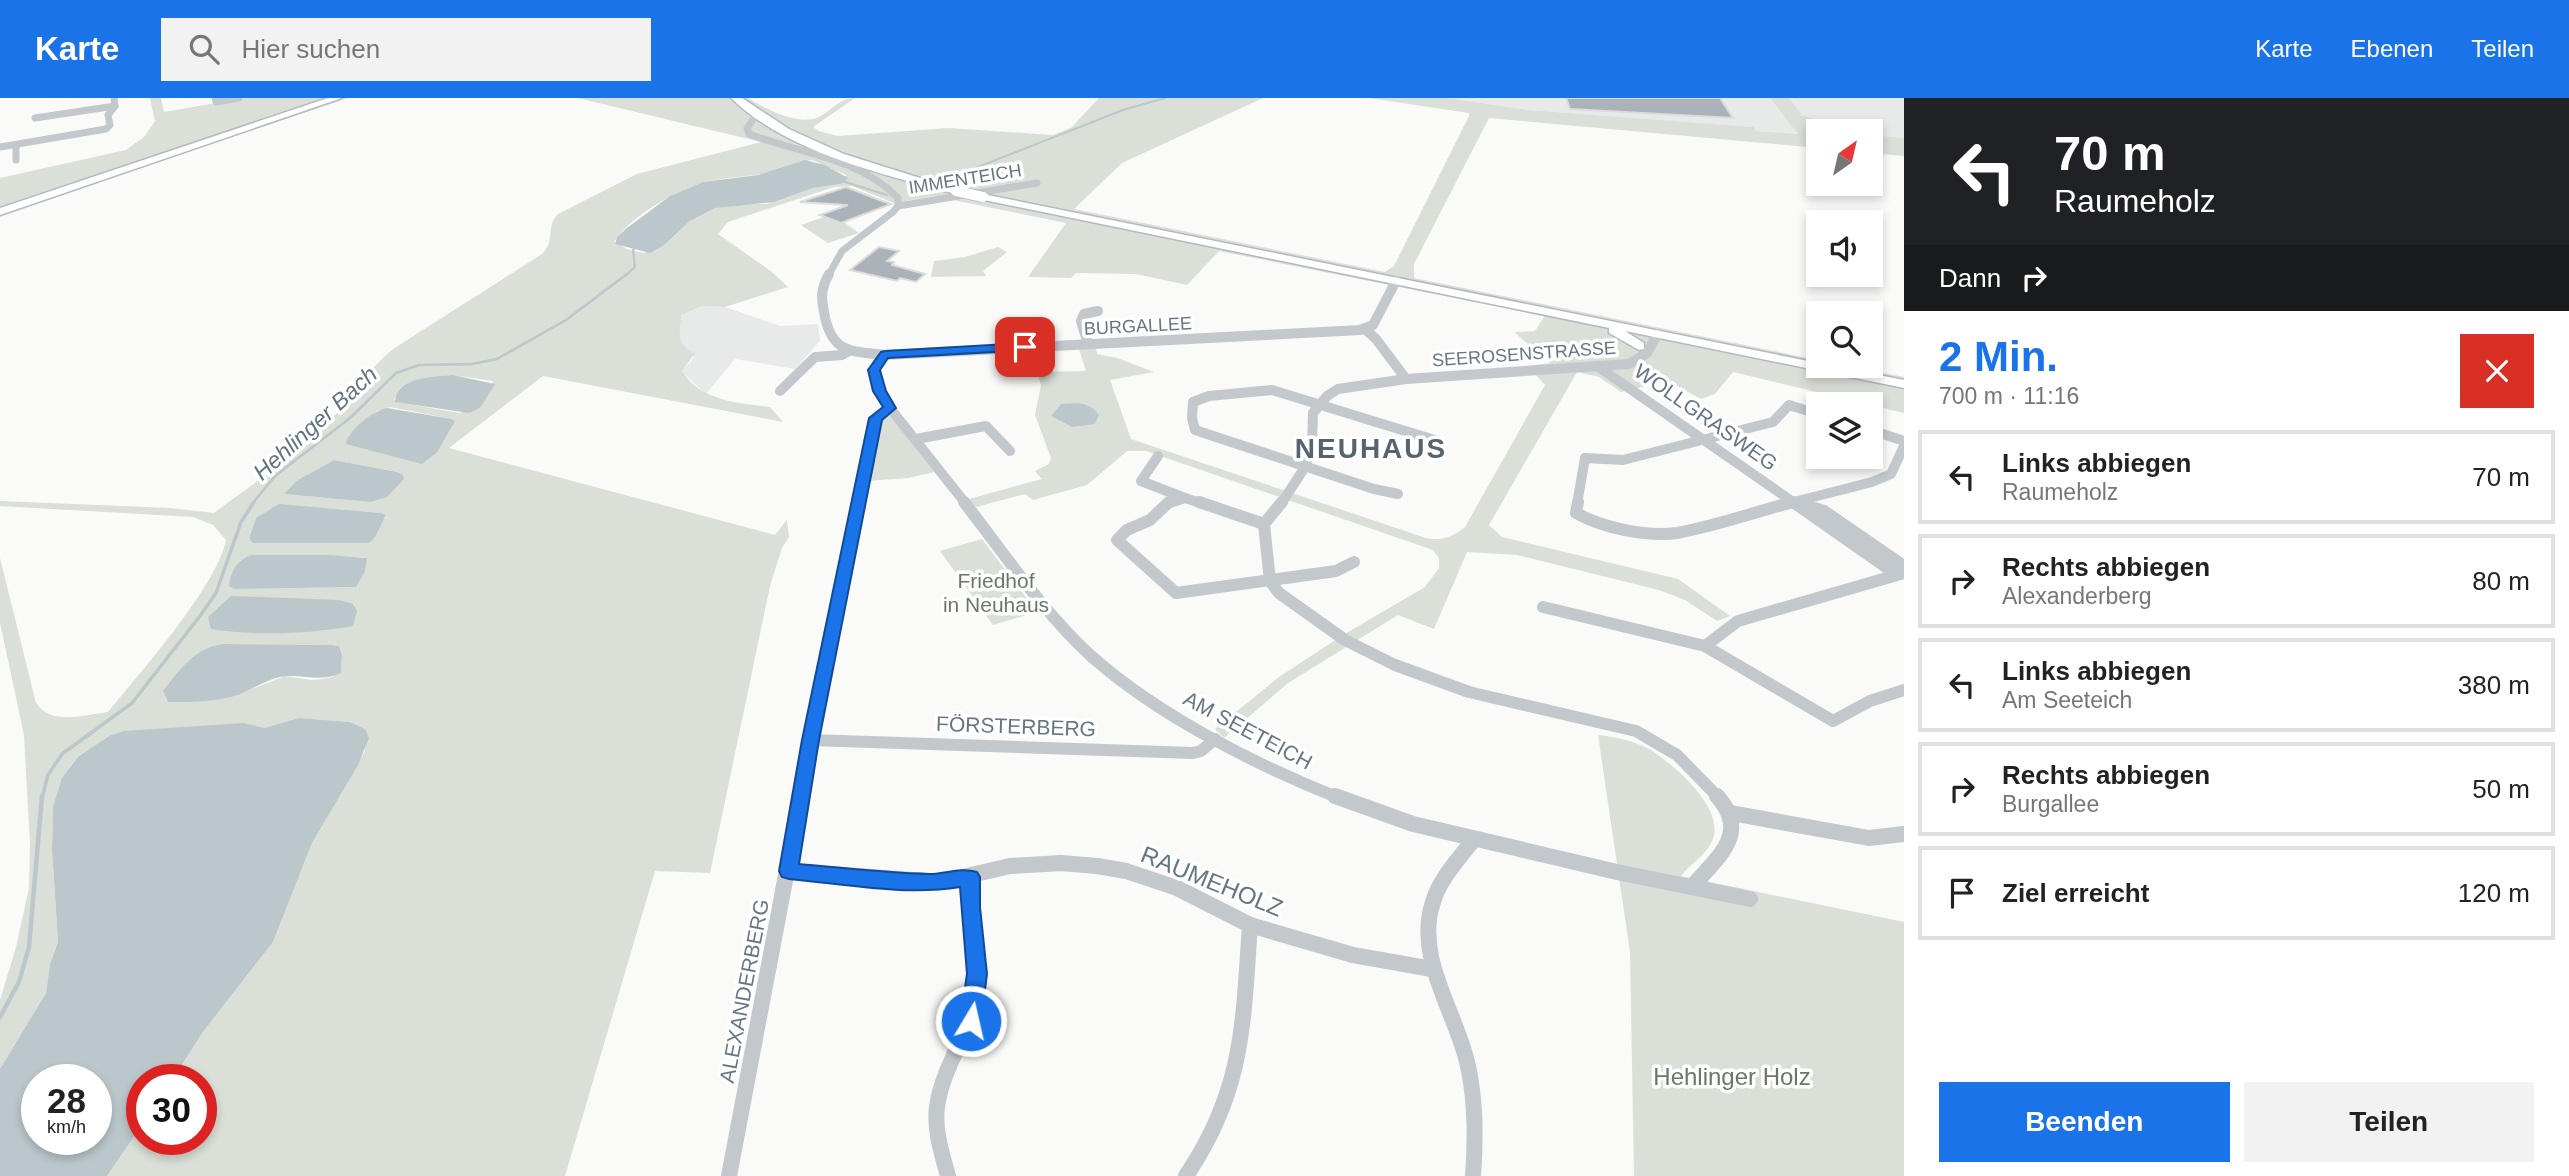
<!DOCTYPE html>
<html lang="de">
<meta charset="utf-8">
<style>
body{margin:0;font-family:Helvetica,sans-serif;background:#f2f2f2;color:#222;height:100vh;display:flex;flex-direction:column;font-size:26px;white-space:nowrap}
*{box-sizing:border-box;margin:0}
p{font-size:23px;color:#767676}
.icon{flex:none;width:38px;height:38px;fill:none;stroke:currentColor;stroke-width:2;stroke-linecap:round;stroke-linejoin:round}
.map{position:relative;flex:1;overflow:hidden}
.details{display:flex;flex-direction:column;background:#fff;width:665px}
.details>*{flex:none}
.top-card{background:#202124;color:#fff;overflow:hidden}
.needle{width:46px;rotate:34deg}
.tools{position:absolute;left:1806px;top:21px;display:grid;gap:14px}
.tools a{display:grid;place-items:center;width:77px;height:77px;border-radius:0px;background:#fff;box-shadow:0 4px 10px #0003;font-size:35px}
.speed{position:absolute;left:21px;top:966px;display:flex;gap:14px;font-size:35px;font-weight:700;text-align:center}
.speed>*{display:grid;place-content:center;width:91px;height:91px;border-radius:50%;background:#fff;box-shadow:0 4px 10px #0003;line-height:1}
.speed small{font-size:18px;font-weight:400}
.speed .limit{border:10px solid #d22;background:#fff;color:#111}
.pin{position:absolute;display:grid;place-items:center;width:60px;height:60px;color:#fff;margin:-30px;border-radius:14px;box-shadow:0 4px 10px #0006}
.me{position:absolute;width:77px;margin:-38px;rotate:9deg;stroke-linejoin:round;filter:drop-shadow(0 0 5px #0008)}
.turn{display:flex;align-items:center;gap:24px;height:147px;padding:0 35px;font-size:32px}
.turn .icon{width:91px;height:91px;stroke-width:2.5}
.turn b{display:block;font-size:49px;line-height:60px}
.then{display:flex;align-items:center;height:66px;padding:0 35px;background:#0003;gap:14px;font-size:26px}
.round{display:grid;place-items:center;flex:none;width:74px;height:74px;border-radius:0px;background:#f2f2f2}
.head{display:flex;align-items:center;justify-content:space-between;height:119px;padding:0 35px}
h1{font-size:42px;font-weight:800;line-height:52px;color:#1a73e8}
.button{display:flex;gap:14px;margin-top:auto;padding:14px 35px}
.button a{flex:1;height:80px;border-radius:0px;background:#1a73e8;color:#fff;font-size:28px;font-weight:800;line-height:80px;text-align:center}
.button a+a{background:#f2f2f2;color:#222}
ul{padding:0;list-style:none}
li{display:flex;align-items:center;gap:21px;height:94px;margin:0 14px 10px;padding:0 21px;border:4px solid #e0e0e0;border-radius:0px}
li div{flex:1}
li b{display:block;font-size:26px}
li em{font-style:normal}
header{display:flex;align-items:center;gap:42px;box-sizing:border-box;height:98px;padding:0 35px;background:#1a73e8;color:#fff}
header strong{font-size:33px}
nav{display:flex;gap:38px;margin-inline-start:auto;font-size:24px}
.search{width:490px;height:63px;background:#f2f2f2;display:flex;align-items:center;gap:18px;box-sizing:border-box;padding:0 24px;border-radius:0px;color:#767676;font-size:26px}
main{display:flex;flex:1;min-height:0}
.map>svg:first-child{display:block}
.built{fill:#e8e9e9}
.green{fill:#dadfd7;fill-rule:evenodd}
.water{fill:#bbc7cb;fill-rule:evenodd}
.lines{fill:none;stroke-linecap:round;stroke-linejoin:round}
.stream-far3{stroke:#bbc7cb;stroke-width:2}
.stream-far2{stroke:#bbc7cb;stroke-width:2.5}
.stream-far1{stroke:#bbc7cb;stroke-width:3.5}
.stream{stroke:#bbc7cb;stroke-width:4.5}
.building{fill:#aab3b9;stroke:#dcdcda;stroke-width:2}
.secondary-casing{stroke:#b3babf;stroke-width:3}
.street-far3{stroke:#c3c8cc;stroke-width:7}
.street-far2{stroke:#c3c8cc;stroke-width:10}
.street-far1{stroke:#c3c8cc;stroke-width:12}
.street{stroke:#c3c8cc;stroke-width:16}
.secondary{fill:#fff;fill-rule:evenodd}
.secondary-bridge-casing{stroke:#b3babf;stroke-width:12;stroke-linecap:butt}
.secondary-bridge{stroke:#fff;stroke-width:10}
.route{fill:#1a73e8;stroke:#114b97;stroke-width:2}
.labels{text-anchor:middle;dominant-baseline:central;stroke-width:7;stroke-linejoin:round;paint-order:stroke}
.far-street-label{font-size:18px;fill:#657683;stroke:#fff}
.street-label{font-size:21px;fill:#657683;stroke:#fff}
.park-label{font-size:21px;fill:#687a64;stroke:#fff}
.water-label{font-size:23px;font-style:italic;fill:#60757c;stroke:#fff}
.near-street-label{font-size:24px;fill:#657683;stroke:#fff}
.near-park-label{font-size:24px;fill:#687a64;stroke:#fff}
.district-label{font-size:28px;font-weight:bold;letter-spacing:2px;fill:#57646e;stroke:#fff}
</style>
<header>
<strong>Karte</strong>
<div class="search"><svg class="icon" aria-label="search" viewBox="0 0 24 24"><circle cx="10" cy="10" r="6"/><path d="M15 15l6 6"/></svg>Hier suchen</div>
<nav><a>Karte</a><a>Ebenen</a><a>Teilen</a></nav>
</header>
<main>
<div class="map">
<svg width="1904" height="1078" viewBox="0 0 1904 1078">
<rect width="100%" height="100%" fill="#fafaf8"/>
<g class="built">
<polygon points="1448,0 1770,0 1800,36 1756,33 1753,29 1529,12"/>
<polygon points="1789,0 1904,0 1904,40 1871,37 1871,33 1850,33 1802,17"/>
<polygon points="702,208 725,209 780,228 818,226 820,243 795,271 735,261 706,296 684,276 682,273 694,259 680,244 678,235 680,217"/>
</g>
<g class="green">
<polygon points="150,0 161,0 164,14 245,0 347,0 0,117 0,80 126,52 144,39 155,23"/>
<path d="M578,0H748C766,11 800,30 821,18C832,11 841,0 855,0L813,29L819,33L838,38L949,30L1053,37L1071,30L1099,0H1263L1122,65L1074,111L1385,174L1394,168L1469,18V15L1369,0H1448L1529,12L1754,29L1756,33L1798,36L1770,0H1789L1802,17L1850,33H1818V50L1489,20L1414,166V180L1818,262V268H1847L1904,279V315L1733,274L1715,296L1701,301L1668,283L1621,294L1599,279L1577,274L1489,427L1502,439L1678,481L1730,518L1717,523L1685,502L1659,492L1517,457L1467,454L1434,531L1398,517L1288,585L1224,640L1215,631L1279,579L1343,537L1425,489L1439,470V460L1433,452L1146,353H1127L1087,387L1033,402L1025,396L976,409L969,401L1042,381L1035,373L1049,366L1051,360L1035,317L1041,287L1037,274L1086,273L1079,251L1096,250L1097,256L1117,260L1154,274L1110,282L1131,341L1426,440C1441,444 1454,438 1465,429L1545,287L1528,268L1550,265L1514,234L1535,233L1545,218L1219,153L1187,187L1136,176L1076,175L1071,180L1028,179L1066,125L934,98L894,105L852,88L834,89L728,124L718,136L772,174L788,189L725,209L702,208L681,217C680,235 675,247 695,255L682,273C700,303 738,305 770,309L783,324L543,278L449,350L775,437L787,422L789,439L782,450L770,488L710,775L655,773L565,1078H107L142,1027V1041H201V982H172L203,934L273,844L312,745L365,653V631L350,624L299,620L264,630L109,638L79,658L53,709L52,752L58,844L50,866L46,895L0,971V902L16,849L29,790L30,746L24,637L0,525V460L36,605C52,628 84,617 108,614C140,575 217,488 226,442L213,427L193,419L0,408V403L170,410L214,415C251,386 298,358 329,324C351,300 367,272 393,251L542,156C556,143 545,129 558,116L637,76L761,44ZM812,62L846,77L842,86L813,90L767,106H728L715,110L690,123L663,148L643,155L627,151L614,144C630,118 681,89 710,83C728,79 747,79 765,75C782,72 795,64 812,62ZM453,277L493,283L480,310L459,315L396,304L394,301C407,280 430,278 453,277ZM390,309L452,321L455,325L443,344L348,338L377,313ZM334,362L397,374L403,377L404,381L370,404L284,396L296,383ZM322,410L381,415L386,418L383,423L249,439L256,420ZM250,457L364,459L356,489L234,491ZM223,546L332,547L339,548L342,556L341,575L329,580L312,582L285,578L239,596L163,593C179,572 195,549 223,546Z"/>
<polygon points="1871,37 1904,40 1904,58 1871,55"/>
<polygon points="824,119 845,125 859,135 828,145 801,127"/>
<polygon points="998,149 1007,154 983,173 986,178 931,179 934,163 965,159"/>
<polygon points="890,316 895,322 934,374 908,380 867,383 877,324"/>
<polygon points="982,441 1037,514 993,527 940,453"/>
<path d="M1598,637C1616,639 1635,643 1651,652C1675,668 1724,709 1713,741C1707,757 1691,765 1681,778L1904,824V1078H1634L1630,854Z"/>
</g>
<g class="water">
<polygon points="805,62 825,67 848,80 841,86 813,90 774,104 715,110 690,123 663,148 650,155 615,146 617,139 627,130 670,98 703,84 758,77"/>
<path d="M453,277L495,286L480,310L469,315L395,304C396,279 435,278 453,277Z"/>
<path d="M1078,305C1088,307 1093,309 1099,317L1095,326L1072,329L1051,318L1061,306Z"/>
<path d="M387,310L452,321L455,324L437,354L422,366L346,346C347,333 374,312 387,310Z"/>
<polygon points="334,362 397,374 403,377 404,381 387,399 370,404 284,396 296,383"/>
<polygon points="279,406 381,415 386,417 375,439 369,445 253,445 249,440 256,420"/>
<path d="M250,457H329L367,460L365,473L356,489L234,491L229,488C231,473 236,464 250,457Z"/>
<path d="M231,498L339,502L353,506L357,513L353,528C308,536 256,538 211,531L208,519Z"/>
<path d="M223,546L332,547L339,548L342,556L341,575C321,584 307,577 287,578C271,579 255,590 240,596C218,604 192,604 168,604L163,593C179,572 195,549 223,546Z"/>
<path d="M299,620L350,624L365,631L369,640L358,667L312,745L273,844L203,934L172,982H142V1027L107,1078H0V971L46,895L50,866L58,844L52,752L53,709L62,680L79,658L109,638L124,633L243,625L264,630ZM37,982H96V1041H37Z"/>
</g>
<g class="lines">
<g class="stream-far3">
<polyline points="955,78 1123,12 1165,0"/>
<polyline points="842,83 887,97"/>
<polyline points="625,178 635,169 633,152 636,149"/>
</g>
<polyline class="stream-far2" points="252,406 275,378 350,320 396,275 419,267 472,266 497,261 566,222 627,176"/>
<polyline class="stream-far1" points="42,700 48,677 62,656 132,605 200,518 216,495 241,424 254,404"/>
<polyline class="stream" points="0,919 19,884 29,849 42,698"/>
</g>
<g class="building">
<polygon points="1566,0 1720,0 1733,20 1570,11"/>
<polygon points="846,89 877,101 891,106 841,125 820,117 848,107 800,104"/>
<polygon points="879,149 899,153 887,163 894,164 892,167 925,176 916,184 900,180 897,183 850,172"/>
</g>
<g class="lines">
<defs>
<g id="secondary">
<polygon points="328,0 342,0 0,117 0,110"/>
<path d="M731,0H742L789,31L844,56L961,93L952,95C881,76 785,53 731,0Z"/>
<polygon points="983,96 1818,265 1818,268 1834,268 1904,282 1904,290 1625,233 1644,245 1644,251 1639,252 1609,235 1609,230 979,101 979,97"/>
</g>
</defs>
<use href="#secondary" class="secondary-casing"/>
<g class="street-far3">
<polyline points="215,0 216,4 239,0"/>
<path d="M757,16L747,30L749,36C799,55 860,60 898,100V108L893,114L842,153L828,178"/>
<polyline points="35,20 115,8"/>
<polyline points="16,47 16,62"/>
<polyline points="0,49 106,31 110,27 108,17 115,8 114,0"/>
<polyline points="898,108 1037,85"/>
</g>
<g class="street-far2">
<path d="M829,176C821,190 821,200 824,214C831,255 849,253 885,257L1360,232L1373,227L1396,183"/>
<polyline points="1365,231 1376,241 1406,281"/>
<polyline points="1088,246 1081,223 1084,216 1098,213"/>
<polyline points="885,257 874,272 880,291 890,310 966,406"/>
<polyline points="1597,268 1796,406"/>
<polyline points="780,293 815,259 842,257 849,253"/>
<polyline points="1871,332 1904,343"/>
<polyline points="916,341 986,328 1010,353"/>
<polyline points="1158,358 1141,383 1185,400"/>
<polyline points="1398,396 1374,391 1195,332 1192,320 1193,304 1209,298 1272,292 1441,344"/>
<polyline points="1799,405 1803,406"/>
<polyline points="857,406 876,321 890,310"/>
<polyline points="1167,406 1185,400 1204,406"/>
<polyline points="1281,406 1305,369 1312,349 1313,315 1327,298 1338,291 1406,281 1629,266 1647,255 1657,236"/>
<polyline points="1577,406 1585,360 1623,362 1773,324 1789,307 1818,316"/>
<polyline points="1786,406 1872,384 1891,376 1904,348"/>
</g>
<g class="street-far1">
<path d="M964,404C1004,455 1042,513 1090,557C1157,617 1256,667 1339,700"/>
<polyline points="1169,404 1150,422 1127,432 1117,442 1176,495 1336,473 1354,464"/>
<polyline points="1199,404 1264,426"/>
<polyline points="1282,404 1264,426 1270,483 1279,495 1345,542 1395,567 1469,594 1636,633 1677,657 1719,700"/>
<path d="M1578,404L1576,415C1603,430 1646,439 1677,435C1716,428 1755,414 1793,404"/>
<polyline points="1793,404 1886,469 1904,473"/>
<polyline points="1799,405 1824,413 1904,468"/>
<polyline points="1904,475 1738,523 1705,548 1833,623 1870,603 1904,592"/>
<polyline points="1543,509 1705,548"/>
<polyline points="811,642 1193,655 1201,653 1215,641"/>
<polyline points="800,700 858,404"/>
</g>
<g class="street">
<polyline points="1335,698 1413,726 1617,774 1750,801"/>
<polyline points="1731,715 1869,740 1904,736"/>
<polyline points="788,773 941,784 1010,768 1061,765 1097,768 1126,773 1177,790 1250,827 1353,857 1432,871"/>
<path d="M1692,789C1717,759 1751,736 1717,698"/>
<polyline points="729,1078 801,698"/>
<path d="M948,1078C942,1056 934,1033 937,1009C942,970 969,937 975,897C980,858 971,818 970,779"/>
<path d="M1186,1078C1244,992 1243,926 1250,827"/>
<path d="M1473,1078C1476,1038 1476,998 1466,960C1453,910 1415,857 1433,804C1440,780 1459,761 1474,741"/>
</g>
<use href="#secondary" class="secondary"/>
<defs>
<polyline id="secondary-bridge" points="956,93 983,99"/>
</defs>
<use href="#secondary-bridge" class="secondary-bridge-casing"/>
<use href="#secondary-bridge" class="secondary-bridge"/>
</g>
<path class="route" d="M1025,245L1031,249L1029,252L888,260L880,272L886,293L896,310L882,322L819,642L799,766C842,770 886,775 929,776C944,776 962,769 977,774L980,779V809L987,876L981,923L978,930L971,933L963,930L960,923L967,876L960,789C905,798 844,786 789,781L782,779L779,773L802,642L869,320L883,309L873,293L868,272L881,254L885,253Z"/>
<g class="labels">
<g class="far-street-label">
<text transform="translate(965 81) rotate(-9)">IMMENTEICH</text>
<text transform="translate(1138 228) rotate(-3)">BURGALLEE</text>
<text transform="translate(1524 256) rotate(-4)">SEEROSENSTRASSE</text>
</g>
<g class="street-label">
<text transform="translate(1706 319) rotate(35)">WOLLGRASWEG</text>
<text transform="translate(1016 628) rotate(2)">FÖRSTERBERG</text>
<text transform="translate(1248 632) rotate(28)">AM SEETEICH</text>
<text transform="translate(744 893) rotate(-79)">ALEXANDERBERG</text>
</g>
<g class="park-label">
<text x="996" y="482">Friedhof<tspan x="996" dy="24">in Neuhaus</tspan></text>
</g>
<g class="water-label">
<text transform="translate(315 325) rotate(-42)">Hehlinger Bach</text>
</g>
<g class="near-street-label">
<text transform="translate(1212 783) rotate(22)">RAUMEHOLZ</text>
</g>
<g class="near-park-label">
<text x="1732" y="978">Hehlinger Holz</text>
</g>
<g class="district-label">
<text x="1371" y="350">NEUHAUS</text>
</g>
</g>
</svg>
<div class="tools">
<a><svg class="needle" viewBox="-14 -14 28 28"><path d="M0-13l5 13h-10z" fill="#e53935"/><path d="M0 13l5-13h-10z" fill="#767676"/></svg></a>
<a><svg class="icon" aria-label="sound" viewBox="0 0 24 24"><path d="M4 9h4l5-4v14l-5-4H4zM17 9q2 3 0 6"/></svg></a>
<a><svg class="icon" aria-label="search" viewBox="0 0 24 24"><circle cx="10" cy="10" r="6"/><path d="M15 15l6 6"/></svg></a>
<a><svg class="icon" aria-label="layers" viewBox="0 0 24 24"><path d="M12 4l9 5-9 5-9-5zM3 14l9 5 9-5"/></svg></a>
</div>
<div class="speed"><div>28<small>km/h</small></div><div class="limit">30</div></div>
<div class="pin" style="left:1025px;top:249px;background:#d93025"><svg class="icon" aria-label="arrive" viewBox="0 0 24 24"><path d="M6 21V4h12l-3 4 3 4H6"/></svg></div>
<svg class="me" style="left:971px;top:923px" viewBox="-20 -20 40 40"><circle r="17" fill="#1a73e8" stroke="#fff" stroke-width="3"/><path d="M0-11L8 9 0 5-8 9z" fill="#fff"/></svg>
</div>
<section class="details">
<div class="top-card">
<div class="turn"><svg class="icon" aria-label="left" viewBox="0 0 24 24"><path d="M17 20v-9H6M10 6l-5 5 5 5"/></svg><div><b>70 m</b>Raumeholz</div></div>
<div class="then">Dann<svg class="icon" aria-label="right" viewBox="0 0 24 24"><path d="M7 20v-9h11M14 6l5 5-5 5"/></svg></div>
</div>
<div class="head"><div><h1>2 Min.</h1><p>700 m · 11:16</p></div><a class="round" style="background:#d93025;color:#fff"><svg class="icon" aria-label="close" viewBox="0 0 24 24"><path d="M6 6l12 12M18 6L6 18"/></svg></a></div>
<ul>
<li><svg class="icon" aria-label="left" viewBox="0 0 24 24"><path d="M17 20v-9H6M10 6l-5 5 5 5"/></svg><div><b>Links abbiegen</b><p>Raumeholz</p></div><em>70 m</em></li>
<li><svg class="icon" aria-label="right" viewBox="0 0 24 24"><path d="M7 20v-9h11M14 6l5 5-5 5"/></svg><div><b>Rechts abbiegen</b><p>Alexanderberg</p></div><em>80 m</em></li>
<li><svg class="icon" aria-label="left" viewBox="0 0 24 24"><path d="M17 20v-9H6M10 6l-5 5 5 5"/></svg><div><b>Links abbiegen</b><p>Am Seeteich</p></div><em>380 m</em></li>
<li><svg class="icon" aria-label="right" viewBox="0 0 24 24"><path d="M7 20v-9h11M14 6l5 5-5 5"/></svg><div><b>Rechts abbiegen</b><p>Burgallee</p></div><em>50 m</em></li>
<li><svg class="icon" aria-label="arrive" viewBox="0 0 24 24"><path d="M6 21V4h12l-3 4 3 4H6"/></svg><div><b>Ziel erreicht</b></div><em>120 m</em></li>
</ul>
<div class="button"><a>Beenden</a><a>Teilen</a></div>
</section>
</main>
